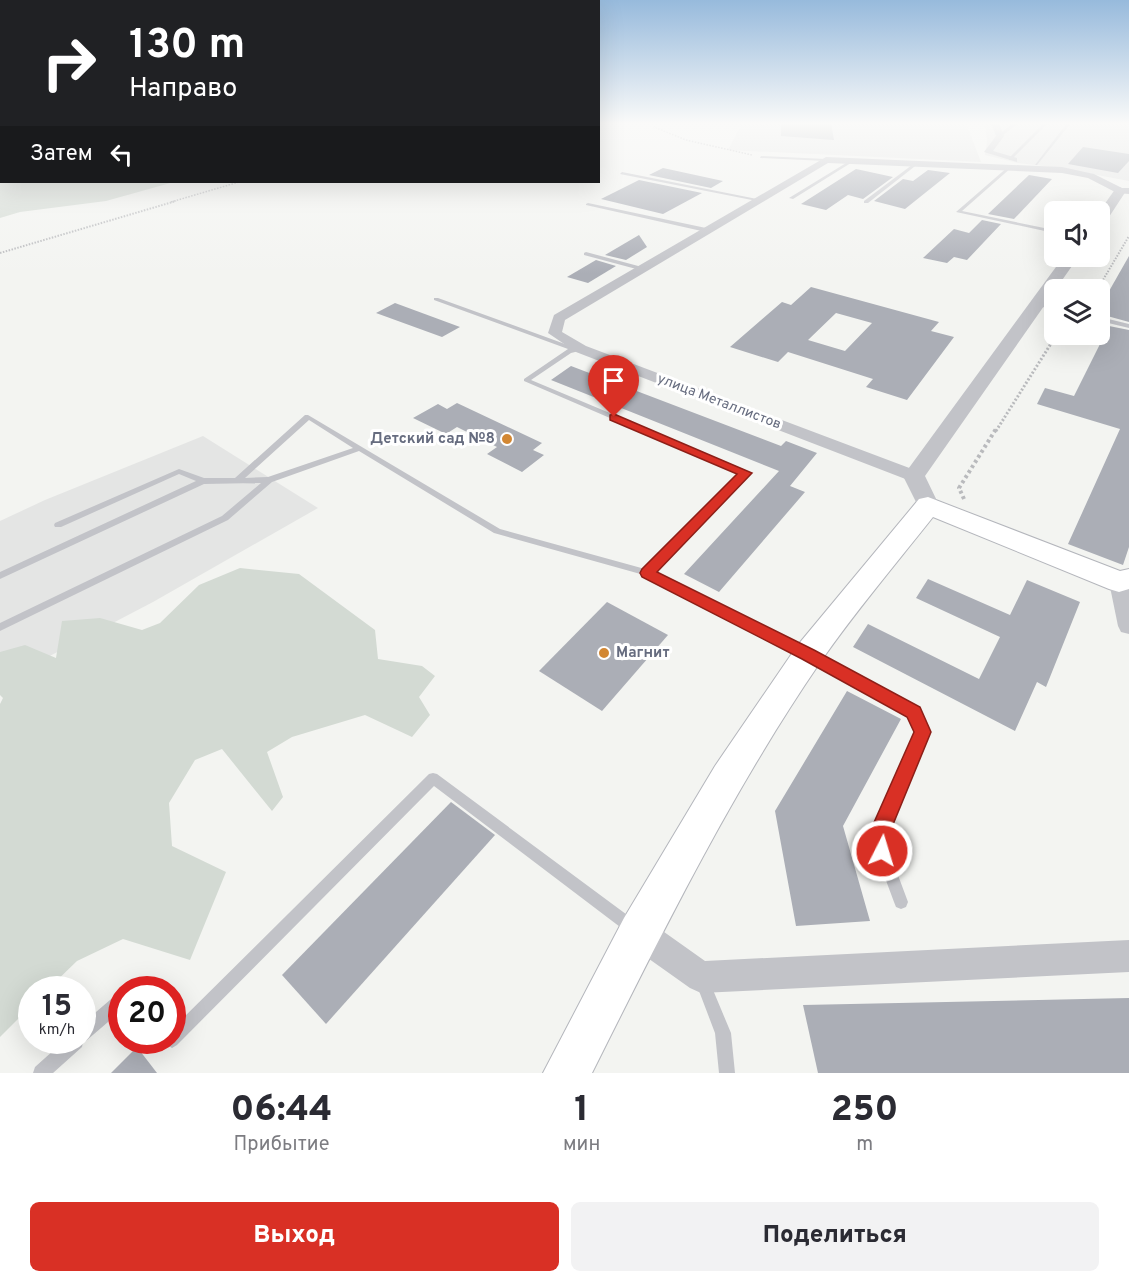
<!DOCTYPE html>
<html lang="ru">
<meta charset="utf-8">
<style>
body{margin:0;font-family:Overpass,sans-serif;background:#f2f2f3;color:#2b2b33;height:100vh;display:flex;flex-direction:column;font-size:22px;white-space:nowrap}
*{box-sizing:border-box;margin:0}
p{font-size:20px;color:#7c7c81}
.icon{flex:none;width:33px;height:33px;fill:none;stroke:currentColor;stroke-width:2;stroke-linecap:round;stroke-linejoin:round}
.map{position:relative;height:1073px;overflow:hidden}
.panel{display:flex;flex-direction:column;background:#fff;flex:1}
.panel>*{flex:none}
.top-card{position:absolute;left:0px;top:0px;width:600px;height:183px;box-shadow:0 6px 24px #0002;background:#202124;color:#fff;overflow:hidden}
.tools{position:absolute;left:1044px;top:201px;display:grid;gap:12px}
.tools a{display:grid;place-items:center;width:66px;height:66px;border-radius:9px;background:#fff;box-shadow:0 6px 24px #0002;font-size:30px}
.speed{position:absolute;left:18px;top:976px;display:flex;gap:12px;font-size:30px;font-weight:700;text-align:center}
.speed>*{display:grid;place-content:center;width:78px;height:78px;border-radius:50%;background:#fff;box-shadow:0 6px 24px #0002;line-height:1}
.speed small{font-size:15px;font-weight:400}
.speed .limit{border:9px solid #d22;background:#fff;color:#111}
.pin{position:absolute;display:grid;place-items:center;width:51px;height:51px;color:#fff;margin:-62px -26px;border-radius:50% 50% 50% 0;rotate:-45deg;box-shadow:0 0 6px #0007}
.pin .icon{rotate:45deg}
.me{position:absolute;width:66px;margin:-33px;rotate:5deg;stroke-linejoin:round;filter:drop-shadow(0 0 4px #0008)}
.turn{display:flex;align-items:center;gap:21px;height:126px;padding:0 30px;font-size:27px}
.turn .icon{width:78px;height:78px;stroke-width:2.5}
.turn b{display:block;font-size:42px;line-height:51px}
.then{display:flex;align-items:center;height:57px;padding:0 30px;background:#0003;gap:12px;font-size:22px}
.eta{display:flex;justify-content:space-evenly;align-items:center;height:102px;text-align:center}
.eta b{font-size:36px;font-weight:800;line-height:42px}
.primary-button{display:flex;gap:12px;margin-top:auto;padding:12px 30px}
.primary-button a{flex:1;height:69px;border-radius:9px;background:#d93025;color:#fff;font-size:24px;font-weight:800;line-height:69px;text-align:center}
.primary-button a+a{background:#f2f2f3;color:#2b2b33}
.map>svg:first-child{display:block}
.built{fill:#e4e5e4}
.green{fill:#d3dad3}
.building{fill:#abaeb6;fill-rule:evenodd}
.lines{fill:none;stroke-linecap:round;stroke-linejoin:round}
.secondary-casing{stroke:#b4b6bc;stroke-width:2}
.path-far3{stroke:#b9babd;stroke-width:1.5;stroke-dasharray:1.5 1.5;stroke-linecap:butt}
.path-far2{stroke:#b9babd;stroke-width:2;stroke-dasharray:1.5 1.5;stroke-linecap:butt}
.path-far1{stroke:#b9babd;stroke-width:3;stroke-dasharray:2 2;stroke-linecap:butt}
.path{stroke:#b9babd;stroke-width:4;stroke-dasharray:3 3;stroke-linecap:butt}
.service{fill:#c2c3c8;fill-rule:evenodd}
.minor{fill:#c2c3c8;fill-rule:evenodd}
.tertiary{fill:#c2c3c8;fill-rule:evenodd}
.secondary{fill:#fff;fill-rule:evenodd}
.route{fill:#d93025;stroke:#8d1f18;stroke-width:1.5}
.poi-dot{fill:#d28733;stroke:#fff;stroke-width:2}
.labels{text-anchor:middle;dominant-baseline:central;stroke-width:6;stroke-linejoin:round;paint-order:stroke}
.far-street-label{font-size:14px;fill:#666c7f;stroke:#fff}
.poi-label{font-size:15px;font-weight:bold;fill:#666c7f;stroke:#fff;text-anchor:end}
</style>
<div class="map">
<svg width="1129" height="1073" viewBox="0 0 1129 1073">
<rect width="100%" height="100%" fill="#f3f4f1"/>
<g class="built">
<polygon points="742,123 966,123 981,162 728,150"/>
<polygon points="985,123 1129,123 1129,181 1060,168 1018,163 985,155 987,141"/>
<polygon points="203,436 318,508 153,602 0,682 0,521 45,500"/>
</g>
<g class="green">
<polygon points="0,173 2,182 174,182 106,201 20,212 0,218"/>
<polygon points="240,568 299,574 375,630 378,659 422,666 435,676 419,697 430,715 412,737 365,715 292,737 267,752 283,797 272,811 222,749 195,760 169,803 172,846 226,872 190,960 123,939 77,961 47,990 32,990 31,1006 0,1037 0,704 3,698 0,695 0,652 25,645 56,658 62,621 100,618 142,630 160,623 199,585"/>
</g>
<g class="building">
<polygon points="781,123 831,123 834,140 781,136"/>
<polygon points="1083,147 1129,154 1129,161 1118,173 1068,164"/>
<polygon points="663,168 723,181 711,188 649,175"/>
<polygon points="856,169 893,177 863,199 848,195 826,210 801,204"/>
<polygon points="928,170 950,173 905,209 874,201 903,179 913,181"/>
<polygon points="1029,175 1052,179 1014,219 988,214"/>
<polygon points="639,180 702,193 663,214 601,199"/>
<polygon points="982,220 1001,224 967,260 954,257 947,263 923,258 954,229 969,233"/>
<polygon points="639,235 647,247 626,260 605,255"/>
<polygon points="1129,256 1129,322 1100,314 1100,307"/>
<polygon points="596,260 616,266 588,283 567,277"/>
<path d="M811,287L939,322L931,331L954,337L907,400L866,387L873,379L788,352L778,362L730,347L782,302L791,305ZM836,313L872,323L845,351L808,340Z"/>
<polygon points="395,303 460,327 442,337 376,313"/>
<polygon points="1109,326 1129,330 1129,547 1123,565 1068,544 1120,429 1037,404 1045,388 1074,396"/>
<polygon points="571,366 781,446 786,441 817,453 790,486 805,492 719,592 684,574 779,471 551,380"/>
<polygon points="457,403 542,443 533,450 544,455 522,472 487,454 497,447 457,427 446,434 413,418 438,404 447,409"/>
<polygon points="928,579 1010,615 1027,580 1080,602 1046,687 1037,682 1015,731 853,647 868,624 979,679 1000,637 916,598"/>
<polygon points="607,602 668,635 602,711 539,671"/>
<polygon points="847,691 901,719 843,826 870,921 796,926 775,811"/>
<polygon points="451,802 495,835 326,1024 282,975"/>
<polygon points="1129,998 1129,1073 818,1073 803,1005"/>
<polygon points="137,1047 157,1073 111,1073"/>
</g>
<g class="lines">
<defs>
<path id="secondary" d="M928,497L1120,571L1129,569V589L1119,592L1109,589L933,517C895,565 854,613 819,664C732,791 661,935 592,1073H543L624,918L715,766L797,646L919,499Z"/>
</defs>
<use href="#secondary" class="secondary-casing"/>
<g class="path-far3">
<polyline points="656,123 654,127 686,140 752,155"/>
<polyline points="171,202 239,182"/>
</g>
<g class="path-far2">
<polyline points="0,253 176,201"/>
<polyline points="1097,290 1129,236"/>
</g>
<polyline class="path-far1" points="996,431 1057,334"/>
<polyline class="path" points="964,499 959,488 996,429"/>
<g class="service">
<polygon points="1013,123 1018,123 1001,137 999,137 999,135"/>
<polygon points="1044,123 1048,123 1011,160 1009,160 1009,158"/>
<polygon points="1067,123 1071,123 1037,165 1035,165"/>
<polygon points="761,156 826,159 828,160 826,161 760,158"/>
<polygon points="851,160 854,161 793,199 789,198"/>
<polygon points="916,162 919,163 868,203 864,203 864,201"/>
<polygon points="1009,166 1012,167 962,211 1054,230 1054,233 956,212"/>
<polygon points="622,172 757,199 759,200 757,201 620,174"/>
<polygon points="588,203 706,228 709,230 706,232 586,205 586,204"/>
<polygon points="586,252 642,267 643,268 640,270 584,255 584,253"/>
<path d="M434,298H438L576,348H583V350L571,353L531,380L748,471L749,473L748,475L653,572L812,652L918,710L928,732L888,827L889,851L908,902L906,907L901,909L896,907L894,902L875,851L876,827L916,732L910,716L804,658L644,575L494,533L359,451L272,482L228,520L0,631V623L222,516L261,483L204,484L0,579V572L196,481L179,474L61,527H55L54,525L55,523L179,469L204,478H235L305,415H308L500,529L645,569L740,474L524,381V379L568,349L434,300ZM309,420L353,448L268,477L245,478Z"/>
<polygon points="1037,302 1054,306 1054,310 1035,305 1034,304"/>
<polygon points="1100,317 1129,324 1129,328 1100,321"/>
<polygon points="433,773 437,774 638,923 640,928 638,933 633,935 628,933 434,786 177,1045 172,1048 167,1045 165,1041 172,1041 172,1029 429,774"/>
<polygon points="703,976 708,978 731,1033 735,1073 719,1073 715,1033 696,983 698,978"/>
<polygon points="122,992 122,1010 87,1040 83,1042 82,1047 53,1073 33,1073 35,1067 64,1041 82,1041 82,1024 117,994"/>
</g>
<g class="minor">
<polygon points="991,123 999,123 1004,136 993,151 1017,158 1017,162 984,152 996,136"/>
<polygon points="826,157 1062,167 1094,174 1122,188 1129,188 1129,194 1117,193 1088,178 1062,173 828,163 565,320 562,332 586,346 920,472 923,476 920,480 908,480 576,352 548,333 554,315"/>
<polygon points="1119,575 1126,577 1129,581 1129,634 1121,632 1118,626 1109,582 1112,577"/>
<polygon points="639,918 650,922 705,961 1129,940 1129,972 701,993 690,988 628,944 624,933 628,922"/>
</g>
<g class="tertiary">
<polygon points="1120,187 1126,191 1105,223 1100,224 1099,212 1116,188"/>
<polygon points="1064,256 1079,256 925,476 939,505 936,510 928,512 920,510 903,476"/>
</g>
<use href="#secondary" class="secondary"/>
</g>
<linearGradient id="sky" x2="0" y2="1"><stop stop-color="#97badc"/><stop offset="0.45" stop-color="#fafaf9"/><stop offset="1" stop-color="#fafaf9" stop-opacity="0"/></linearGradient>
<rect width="1129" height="274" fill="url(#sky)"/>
<polygon class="route" points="614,414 752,473 657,572 814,650 920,707 931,732 892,827 892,851 889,858 882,861 875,858 872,851 872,827 914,732 907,717 802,659 642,577 640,573 642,569 737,474 610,420 610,415"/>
<g class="poi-dot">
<circle cx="507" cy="439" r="6"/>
<circle cx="604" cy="653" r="6"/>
</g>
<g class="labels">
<g class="far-street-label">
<text transform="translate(719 402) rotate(21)">улица Металлистов</text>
</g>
<g class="poi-label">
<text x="495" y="439">Детский сад №8</text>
<text x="616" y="653" text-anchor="start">Магнит</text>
</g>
</g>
</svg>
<div class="tools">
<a><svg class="icon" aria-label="sound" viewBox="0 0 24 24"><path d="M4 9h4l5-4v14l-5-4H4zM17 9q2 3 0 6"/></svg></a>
<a><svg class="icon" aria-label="layers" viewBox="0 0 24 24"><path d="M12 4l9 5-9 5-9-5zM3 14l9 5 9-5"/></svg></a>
</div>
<div class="speed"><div>15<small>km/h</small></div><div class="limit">20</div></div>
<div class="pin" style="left:614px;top:417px;background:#d93025"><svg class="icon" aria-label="arrive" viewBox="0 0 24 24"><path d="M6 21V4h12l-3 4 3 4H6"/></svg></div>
<svg class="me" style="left:882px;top:851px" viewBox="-20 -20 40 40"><circle r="17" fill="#d93025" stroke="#fff" stroke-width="3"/><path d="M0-11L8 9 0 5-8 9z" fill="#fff"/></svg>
<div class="top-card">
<div class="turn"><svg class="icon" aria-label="right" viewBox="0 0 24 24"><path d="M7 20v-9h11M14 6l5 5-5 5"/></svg><div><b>130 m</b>Направо</div></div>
<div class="then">Затем<svg class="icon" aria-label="left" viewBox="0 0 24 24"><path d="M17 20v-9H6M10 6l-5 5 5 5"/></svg></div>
</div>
</div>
<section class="panel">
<div class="eta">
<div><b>06:44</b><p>Прибытие</p></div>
<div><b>1</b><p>мин</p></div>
<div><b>250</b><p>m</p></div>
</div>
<div class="primary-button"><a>Выход</a><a>Поделиться</a></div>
</section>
